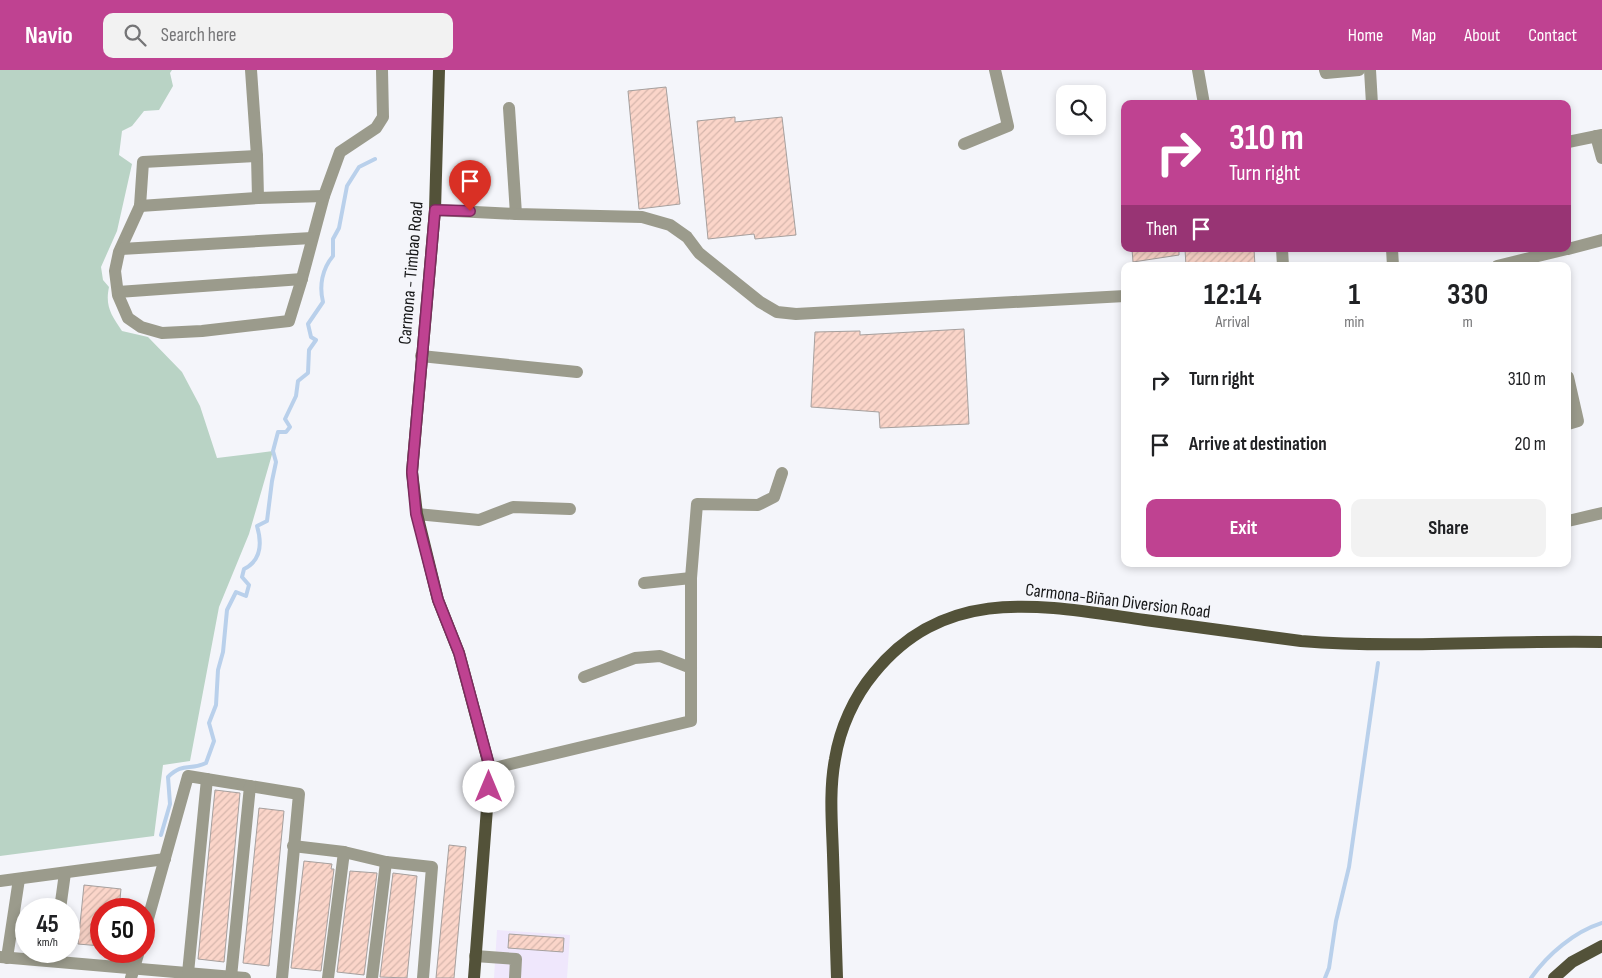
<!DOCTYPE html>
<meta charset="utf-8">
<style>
body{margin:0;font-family:"Sofia Sans Condensed",sans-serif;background:#f2f2f2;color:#202124;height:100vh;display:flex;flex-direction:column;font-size:19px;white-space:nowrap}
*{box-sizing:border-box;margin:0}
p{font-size:16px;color:#757577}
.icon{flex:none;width:28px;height:28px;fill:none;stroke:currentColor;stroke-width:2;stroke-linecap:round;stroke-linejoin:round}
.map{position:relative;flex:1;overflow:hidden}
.sheet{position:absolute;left:1121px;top:192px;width:450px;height:305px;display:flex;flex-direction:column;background:#fff;border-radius:10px;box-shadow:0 2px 8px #0003}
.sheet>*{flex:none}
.hud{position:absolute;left:1121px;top:30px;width:450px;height:152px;border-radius:10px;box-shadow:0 2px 8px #0003;background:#bf4291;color:#fff;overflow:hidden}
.buttons{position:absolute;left:1056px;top:15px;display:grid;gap:10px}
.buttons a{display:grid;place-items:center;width:50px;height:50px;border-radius:10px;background:#fff;box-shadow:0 2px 8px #0003;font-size:25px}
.speed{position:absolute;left:15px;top:828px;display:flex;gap:10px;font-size:25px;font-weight:700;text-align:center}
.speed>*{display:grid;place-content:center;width:65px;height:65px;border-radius:50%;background:#fff;box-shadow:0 2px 8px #0003;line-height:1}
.speed small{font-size:12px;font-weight:400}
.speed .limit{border:8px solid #d22;background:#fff;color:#111}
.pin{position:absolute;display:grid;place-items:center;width:42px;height:42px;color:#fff;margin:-51px -21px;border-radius:50% 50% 50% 0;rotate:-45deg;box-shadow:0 0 5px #0007}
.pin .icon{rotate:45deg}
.me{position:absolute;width:55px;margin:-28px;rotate:0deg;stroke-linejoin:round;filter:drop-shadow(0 0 4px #0008)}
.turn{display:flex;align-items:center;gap:18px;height:105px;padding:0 25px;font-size:22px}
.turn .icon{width:65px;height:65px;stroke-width:2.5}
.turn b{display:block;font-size:35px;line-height:42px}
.then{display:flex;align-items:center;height:48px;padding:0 25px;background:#0003;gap:10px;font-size:19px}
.eta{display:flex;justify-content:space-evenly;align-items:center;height:85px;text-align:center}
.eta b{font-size:30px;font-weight:700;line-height:35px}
.action{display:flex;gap:10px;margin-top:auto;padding:10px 25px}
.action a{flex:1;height:58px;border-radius:10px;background:#bf4291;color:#fff;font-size:20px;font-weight:700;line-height:58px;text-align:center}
.action a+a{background:#f2f2f2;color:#202124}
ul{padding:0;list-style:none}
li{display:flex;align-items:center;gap:15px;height:65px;padding:0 25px}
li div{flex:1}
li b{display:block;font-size:19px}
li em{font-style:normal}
header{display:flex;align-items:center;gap:30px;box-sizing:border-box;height:70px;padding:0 25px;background:#bf4291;color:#fff}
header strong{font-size:24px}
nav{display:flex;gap:28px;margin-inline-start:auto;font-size:18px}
.search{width:350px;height:45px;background:#f2f2f2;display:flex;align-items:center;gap:12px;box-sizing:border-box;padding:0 18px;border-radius:10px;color:#757577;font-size:19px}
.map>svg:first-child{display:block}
.commercial{fill:#efe7fc}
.grass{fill:#b9d3c5}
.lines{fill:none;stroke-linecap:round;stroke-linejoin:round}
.stream{stroke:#b9d0eb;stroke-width:4}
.building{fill:url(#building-hatch);stroke:#a6a09e}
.minor{stroke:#9b9b8c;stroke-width:12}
.major{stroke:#535239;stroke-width:12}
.route-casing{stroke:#7c2b5e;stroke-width:12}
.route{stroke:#bf4291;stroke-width:9}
.labels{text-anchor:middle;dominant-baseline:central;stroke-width:4;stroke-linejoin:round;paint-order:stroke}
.street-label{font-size:18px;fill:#151617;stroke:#f4f5fa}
</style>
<header>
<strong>Navio</strong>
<div class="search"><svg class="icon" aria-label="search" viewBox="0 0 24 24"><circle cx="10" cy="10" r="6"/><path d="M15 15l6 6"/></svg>Search here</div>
<nav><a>Home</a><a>Map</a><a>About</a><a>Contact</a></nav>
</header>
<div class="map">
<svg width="1602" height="908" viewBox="0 0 1602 908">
<defs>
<pattern id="building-hatch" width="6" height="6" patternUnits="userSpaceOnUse" patternTransform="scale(1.25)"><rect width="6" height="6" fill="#fbd5c9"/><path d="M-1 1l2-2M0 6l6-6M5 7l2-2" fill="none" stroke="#d6b6ac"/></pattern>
</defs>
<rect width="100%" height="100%" fill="#f4f5fa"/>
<polygon class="commercial" points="497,860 570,865 567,908 494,908"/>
<path class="grass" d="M0,0H172L170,3L173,16L159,40L144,41L132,56L122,61L119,85L132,94L117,161L101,197L103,210L109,217C105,236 111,245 122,261L148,267L182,302L200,336L217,388L273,381L249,464L219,537L190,691L163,695L154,766L0,786Z"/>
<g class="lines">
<g class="stream">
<path d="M161,765L170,734L168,707C183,692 190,701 206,693L214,671L209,653L216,635L218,600L223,582L227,540L236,522L246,526L249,515L242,507L244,499C262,490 262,473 257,456L267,451L272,411L276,392L273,381L278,362H286L290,357L285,349L296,326L298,311L308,303L309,280L316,270L311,267L308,254L323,232C319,216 322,199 333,186V169L339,158L347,116L359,97L375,89"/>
<polyline points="1325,908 1329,898 1336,851 1349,797 1378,593"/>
<path d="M1531,908C1548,884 1574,862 1602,853"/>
</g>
</g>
<g class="building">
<polygon points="666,17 680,134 639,139 628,21"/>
<polygon points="735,47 735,52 782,47 796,165 755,169 754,164 708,169 697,51"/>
<polygon points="1132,179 1179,179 1179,185 1133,192"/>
<polygon points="1185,179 1254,179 1255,196 1186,196"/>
<polygon points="964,259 969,354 880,358 879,342 811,337 815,262 860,261 860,265"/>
<polygon points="215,720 240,723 224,892 198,889"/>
<polygon points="259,738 284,741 269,896 243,893"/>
<polygon points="449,775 466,777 454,908 436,908"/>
<polygon points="304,791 332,794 331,799 334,799 321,901 291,898"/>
<polygon points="350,801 377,803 364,905 337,902"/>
<polygon points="393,803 417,806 407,908 380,907"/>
<polygon points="84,815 121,819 119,839 101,839 101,876 78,874"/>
<polygon points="509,864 564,868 563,882 508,878"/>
</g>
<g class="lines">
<g class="minor">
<polyline points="251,0 257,86 258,128"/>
<polyline points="1198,0 1204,34"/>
<polyline points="1325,0 1326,3 1359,0"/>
<polyline points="1370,0 1372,34"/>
<polyline points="509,38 516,144"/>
<polyline points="1596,66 1602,88"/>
<polyline points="1568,72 1602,65"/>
<polyline points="964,74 1008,56 995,0"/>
<polyline points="257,86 143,92 140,136 119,182 115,201 118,225 128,248 141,257 162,263 202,261 289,251 301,212 324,126 340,82 376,58 383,47 382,0"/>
<polyline points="140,136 258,128 324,126"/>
<polyline points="435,140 516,144 642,147 670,155 687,167 699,183 760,232 777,242 796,244 1125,226"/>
<polyline points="121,179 312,168"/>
<polyline points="1282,179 1283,196"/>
<polyline points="1392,179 1393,196"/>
<polyline points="1568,179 1602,170"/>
<polyline points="1497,196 1567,179"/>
<polyline points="118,222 302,209"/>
<polyline points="421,286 577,302"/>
<polyline points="1568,307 1578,351 1568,354"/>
<polyline points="417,444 479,450 513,437 570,439"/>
<polyline points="1568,451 1602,443"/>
<polyline points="644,513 691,508"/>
<polyline points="584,607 635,588 660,586 691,598"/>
<polyline points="490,699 691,651 691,508 697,434 758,435 774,427 782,403"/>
<polyline points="293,776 344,782 386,792 432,797 423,908"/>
<polyline points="0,811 165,789"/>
<polyline points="60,839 65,803"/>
<polyline points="144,863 188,706 299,724 282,908"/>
<polyline points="475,886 516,889 515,908"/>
<polyline points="0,887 245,908"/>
<polyline points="7,888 19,809"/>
<polyline points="188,903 207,709"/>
<polyline points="231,907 250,716"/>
<polyline points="131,908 139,881"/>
<polyline points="328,908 344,782"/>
<polyline points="372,908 386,792"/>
</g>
<g class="major">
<polyline points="439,0 435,140 412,402 417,444 438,530 459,583 490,699 474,908"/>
<path d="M837,908C836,867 834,826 833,785C832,753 829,721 835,689C840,658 854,627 874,603C947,513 1045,536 1145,550C1197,557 1249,564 1301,571C1401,579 1501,570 1602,572"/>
<polyline points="1554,908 1572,892 1602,876"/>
</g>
</g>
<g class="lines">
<defs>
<polyline id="route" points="470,141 435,140 412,402 416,444 438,530 459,583 490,698 489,717"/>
</defs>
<use href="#route" class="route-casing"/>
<use href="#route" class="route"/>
</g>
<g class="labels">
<g class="street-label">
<text transform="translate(411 203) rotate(-85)">Carmona - Timbao Road</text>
<text transform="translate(1118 531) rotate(7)">Carmona-Biñan Diversion Road</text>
</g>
</g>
</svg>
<div class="buttons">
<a><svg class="icon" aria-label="search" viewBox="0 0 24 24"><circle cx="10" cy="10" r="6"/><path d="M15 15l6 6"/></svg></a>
</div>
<div class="speed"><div>45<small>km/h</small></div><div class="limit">50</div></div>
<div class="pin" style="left:470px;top:141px;background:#d93025"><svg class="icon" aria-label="arrive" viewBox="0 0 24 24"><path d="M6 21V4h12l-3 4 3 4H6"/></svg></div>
<svg class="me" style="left:489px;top:717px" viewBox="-20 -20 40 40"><circle r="19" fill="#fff"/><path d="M0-13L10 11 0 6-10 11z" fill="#bf4291"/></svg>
<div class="hud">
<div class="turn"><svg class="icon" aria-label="right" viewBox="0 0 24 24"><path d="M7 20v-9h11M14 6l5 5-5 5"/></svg><div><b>310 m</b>Turn right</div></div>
<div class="then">Then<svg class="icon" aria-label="arrive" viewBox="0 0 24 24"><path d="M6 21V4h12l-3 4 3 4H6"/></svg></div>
</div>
<section class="sheet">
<div class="eta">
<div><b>12:14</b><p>Arrival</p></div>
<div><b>1</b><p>min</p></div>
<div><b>330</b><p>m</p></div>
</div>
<ul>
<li><svg class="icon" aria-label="right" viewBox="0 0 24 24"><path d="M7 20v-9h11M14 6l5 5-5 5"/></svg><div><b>Turn right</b></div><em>310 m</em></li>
<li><svg class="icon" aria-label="arrive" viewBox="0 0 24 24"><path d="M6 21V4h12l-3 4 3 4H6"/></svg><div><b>Arrive at destination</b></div><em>20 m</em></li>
</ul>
<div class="action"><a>Exit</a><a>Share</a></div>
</section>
</div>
